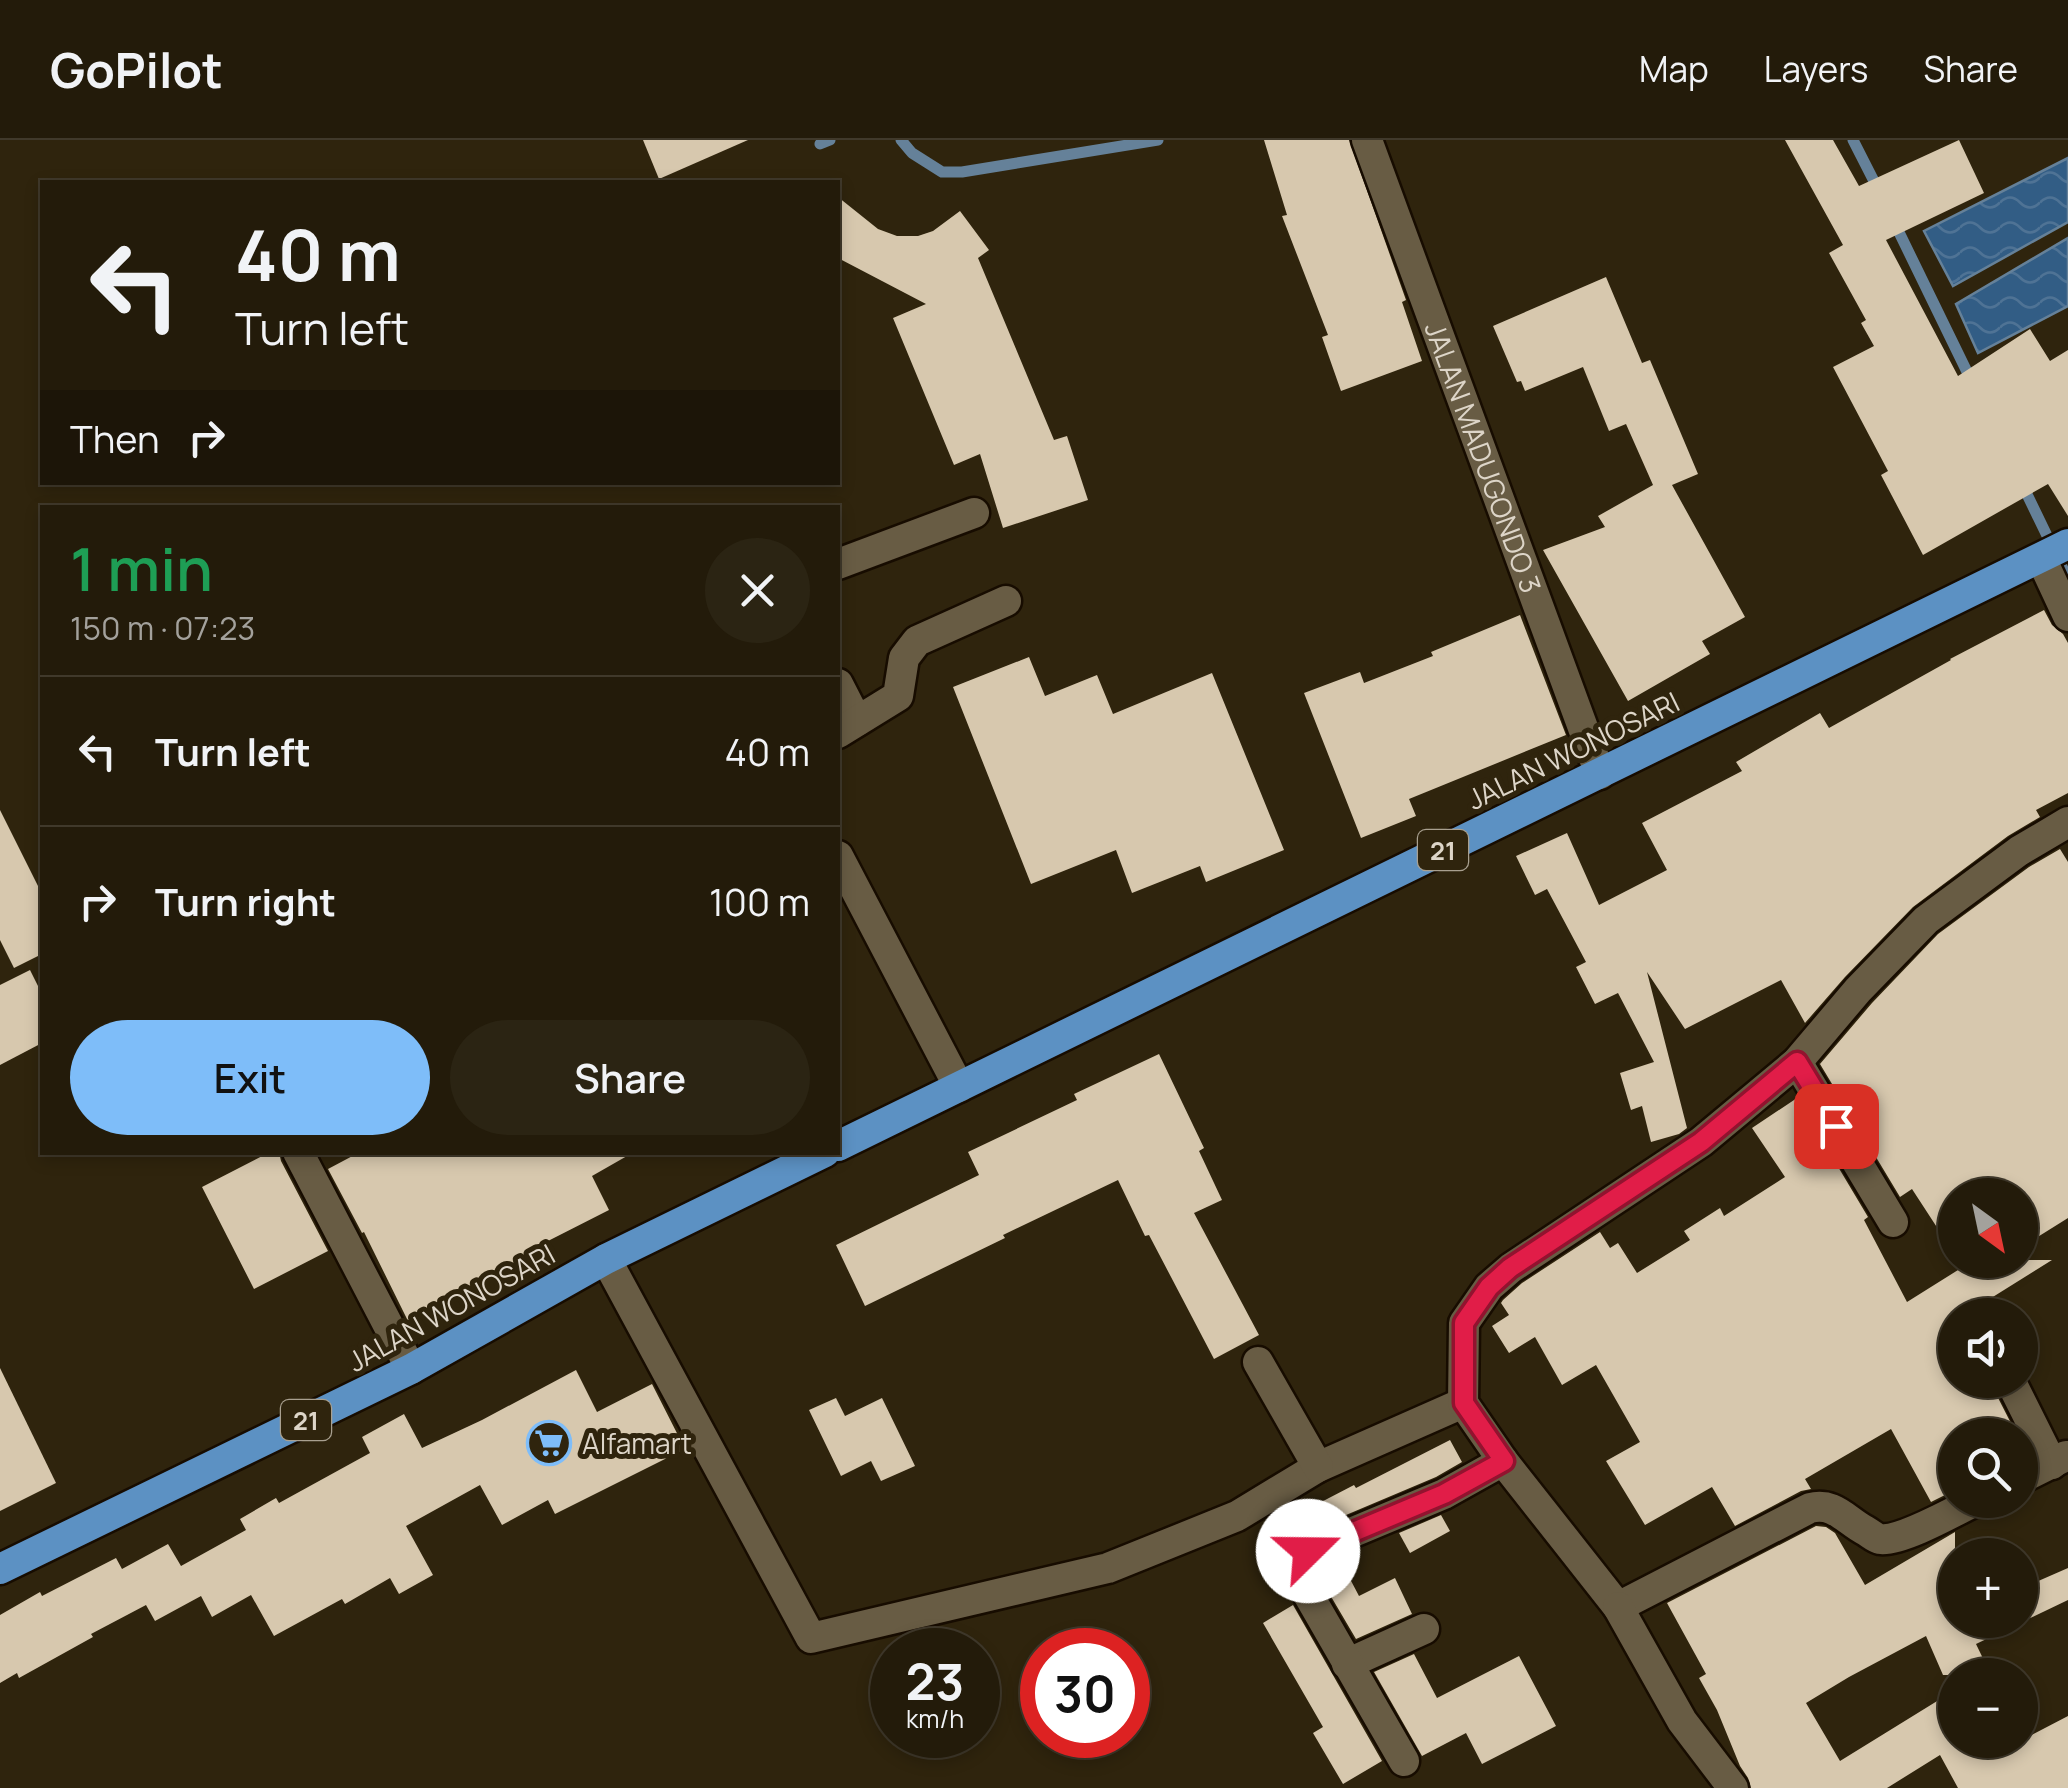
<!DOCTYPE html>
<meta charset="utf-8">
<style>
body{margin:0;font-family:Manrope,sans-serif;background:#2b2413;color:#f1f3f6;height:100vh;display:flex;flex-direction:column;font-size:38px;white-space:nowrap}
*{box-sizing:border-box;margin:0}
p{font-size:32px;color:#a3a19c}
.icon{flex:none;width:55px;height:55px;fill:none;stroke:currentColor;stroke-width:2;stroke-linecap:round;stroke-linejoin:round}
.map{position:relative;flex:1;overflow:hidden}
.drawer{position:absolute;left:40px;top:365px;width:800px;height:650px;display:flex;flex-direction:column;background:#231b0a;border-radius:0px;box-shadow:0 5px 15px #0003,0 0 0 2px #40392b}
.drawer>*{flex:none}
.top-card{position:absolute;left:40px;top:40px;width:800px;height:305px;border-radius:0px;box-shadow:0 5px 15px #0003,0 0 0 2px #40392b;background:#231b0a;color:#f1f3f6;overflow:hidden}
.needle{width:65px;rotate:147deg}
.tools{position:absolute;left:1938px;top:1038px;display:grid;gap:20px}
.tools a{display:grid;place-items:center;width:100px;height:100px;border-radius:50%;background:#231b0a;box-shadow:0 5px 15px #0003,0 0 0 2px #40392b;font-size:50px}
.speed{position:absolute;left:870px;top:1488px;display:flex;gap:20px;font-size:50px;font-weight:700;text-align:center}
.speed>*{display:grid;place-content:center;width:130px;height:130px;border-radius:50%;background:#231b0a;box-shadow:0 5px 15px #0003,0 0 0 2px #40392b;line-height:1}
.speed small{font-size:25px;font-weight:400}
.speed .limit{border:15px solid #d22;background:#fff;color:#111}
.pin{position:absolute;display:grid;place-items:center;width:85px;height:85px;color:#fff;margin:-42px;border-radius:20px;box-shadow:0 5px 15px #0006}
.me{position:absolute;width:110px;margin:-55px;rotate:68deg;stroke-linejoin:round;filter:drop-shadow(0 0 8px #0008)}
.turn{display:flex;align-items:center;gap:35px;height:210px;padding:0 30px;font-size:45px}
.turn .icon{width:130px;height:130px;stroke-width:2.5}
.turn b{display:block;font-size:70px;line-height:85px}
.then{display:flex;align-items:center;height:95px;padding:0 30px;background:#0003;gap:20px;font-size:38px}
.round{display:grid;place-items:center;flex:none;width:105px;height:105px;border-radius:52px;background:#2b2413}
.summary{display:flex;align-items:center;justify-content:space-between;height:170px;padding:0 30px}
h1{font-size:60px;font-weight:600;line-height:75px;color:#1e9e55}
.action{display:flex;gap:20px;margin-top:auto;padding:20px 30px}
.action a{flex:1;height:115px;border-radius:60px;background:#7ebdf9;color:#111;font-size:40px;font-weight:600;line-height:115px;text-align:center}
.action a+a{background:#2b2413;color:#f1f3f6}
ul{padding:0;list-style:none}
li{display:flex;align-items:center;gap:30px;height:150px;padding:0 30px;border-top:2px solid #40392b}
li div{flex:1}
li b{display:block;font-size:38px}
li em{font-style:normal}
header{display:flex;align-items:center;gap:60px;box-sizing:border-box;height:140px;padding:0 50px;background:#231b0a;border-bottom:2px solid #40392b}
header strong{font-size:48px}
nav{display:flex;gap:55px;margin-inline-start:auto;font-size:35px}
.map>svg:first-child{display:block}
.water{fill:url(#water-waves);stroke:#658199;stroke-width:2.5}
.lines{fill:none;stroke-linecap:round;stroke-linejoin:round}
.stream{stroke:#658199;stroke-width:11}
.building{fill:#d7c8ae}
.minor-casing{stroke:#170c00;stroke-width:35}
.highway-casing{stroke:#170c00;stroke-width:35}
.minor{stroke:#685c44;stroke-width:30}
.highway{stroke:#5c91c3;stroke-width:30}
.route-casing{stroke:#92132f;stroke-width:25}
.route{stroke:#e11d48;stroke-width:18}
.labels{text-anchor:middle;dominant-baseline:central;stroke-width:10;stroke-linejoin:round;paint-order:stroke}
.shield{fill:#2f240d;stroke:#a9a090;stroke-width:2.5}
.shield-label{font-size:25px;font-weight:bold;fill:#ddd5c8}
.street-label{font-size:28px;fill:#ddd5c8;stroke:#2f240d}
.poi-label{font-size:28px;fill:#ddd5c8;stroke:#2f240d;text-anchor:start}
</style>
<header>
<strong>GoPilot</strong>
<nav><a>Map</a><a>Layers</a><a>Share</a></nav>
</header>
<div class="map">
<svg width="2068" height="1648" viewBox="0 0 2068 1648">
<defs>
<pattern id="water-waves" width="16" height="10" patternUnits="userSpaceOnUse" patternTransform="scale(2.5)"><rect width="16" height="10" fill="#325d85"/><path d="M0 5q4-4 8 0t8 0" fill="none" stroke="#4f7395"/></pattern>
</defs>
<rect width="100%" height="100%" fill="#2f240d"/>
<g class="water">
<polygon points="2068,18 2068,82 1953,146 1924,91"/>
<polygon points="2068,98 2068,166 1978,213 1956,164"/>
</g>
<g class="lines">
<g class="stream">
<polyline points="901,0 912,13 942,32 962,32 1158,0"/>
<polyline points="1853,0 1880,53"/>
<polyline points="820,4 830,0"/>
<polyline points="1895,84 1972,242"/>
<polyline points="2022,344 2068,439"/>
</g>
</g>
<g class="building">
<polygon points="643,0 748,0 659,39"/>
<polygon points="1264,0 1349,0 1406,160 1402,162 1422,221 1341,251 1322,197 1328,195 1282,76 1287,75"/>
<polygon points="1785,0 1833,0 1859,46 1959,0 1984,53 1886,100 1958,236 2030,189 2050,221 2068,210 2068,376 2048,344 1923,415 1881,335 1888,331 1833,227 1874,206 1861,183 1866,180 1829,113 1843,105"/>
<polygon points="838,57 878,89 897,96 918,96 933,91 960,71 989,110 978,118 1054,300 1067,296 1088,360 1003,388 980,314 954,325 893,178 926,164 838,118"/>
<polygon points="1606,137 1642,223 1650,220 1698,334 1672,345 1745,477 1702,501 1710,514 1628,561 1543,410 1605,387 1598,376 1653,345 1626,284 1609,291 1583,227 1525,251 1521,241 1517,242 1493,186"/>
<polygon points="2044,470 2052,485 2063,494 2068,503 2068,653 2036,670 2040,677 2008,696 1913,767 1845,837 1805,883 1781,840 1685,889 1647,832 1687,988 1679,994 1651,1002 1642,966 1631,970 1620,933 1654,922 1618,853 1595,864 1576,827 1586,822 1547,749 1535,755 1516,716 1567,693 1599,765 1667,730 1642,683 1742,631 1736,622 1820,573 1829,588 1951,520 1950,519"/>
<polygon points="1520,475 1566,595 1409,659 1416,676 1361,698 1304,553 1360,532 1364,543 1433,516 1431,512"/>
<polygon points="1029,517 1045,556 1097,535 1113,574 1212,533 1284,710 1206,742 1200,726 1132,753 1116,710 1031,744 953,547"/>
<polygon points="0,670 42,754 42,814 14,828 0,800"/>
<polygon points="2060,709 2068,722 2068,1078 2020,1108 2020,1055 1955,1055 1955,1115 1912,1049 1900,1057 1820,924 1872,863 1938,794 2029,727"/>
<polygon points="30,830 42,854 42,903 0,925 0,845"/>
<polygon points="1159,914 1204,1008 1199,1011 1222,1060 1194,1073 1259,1195 1214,1219 1149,1095 1145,1096 1118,1040 1003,1095 1005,1098 865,1166 836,1105 979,1035 968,1012 1077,960 1074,954"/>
<polygon points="1797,958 1868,1077 1864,1080 1907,1162 1974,1120 2052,1120 1964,1175 1955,1175 1955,1240 1991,1240 1993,1248 2017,1295 1955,1295 1955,1350 1931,1362 1891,1289 1805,1339 1811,1349 1801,1351 1735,1386 1712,1347 1645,1385 1606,1321 1640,1302 1596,1225 1562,1245 1535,1197 1509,1213 1492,1186 1509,1175 1501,1163 1503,1160 1522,1143 1600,1092 1610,1108 1618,1103 1637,1133 1690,1100 1684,1091 1720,1068 1724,1076 1785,1037 1752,988"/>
<polygon points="270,1012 279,1012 281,1021 328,1111 254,1149 202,1047"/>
<polygon points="360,1012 634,1012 592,1036 609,1070 548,1101 550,1106 437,1162 439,1166 408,1181 364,1092 362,1093 328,1029"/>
<polygon points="0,1228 56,1343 0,1371"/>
<polygon points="576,1230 597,1272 652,1244 685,1309 555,1374 548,1360 502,1385 480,1345 406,1386 433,1435 399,1454 390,1438 345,1464 342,1459 274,1496 251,1455 212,1477 201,1456 155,1481 146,1465 91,1494 93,1497 19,1538 17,1533 0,1543 0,1475 40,1452 42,1456 116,1418 122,1429 168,1404 181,1426 246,1390 240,1379 276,1358 279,1363 370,1313 362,1297 404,1274 422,1308 482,1280"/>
<polygon points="836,1258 845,1276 882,1258 915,1326 881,1341 871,1321 841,1336 809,1270"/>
<polygon points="1450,1300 1462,1322 1436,1337 1301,1394 1287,1406 1277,1385 1354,1345 1356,1348"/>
<polygon points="1441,1375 1450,1391 1410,1413 1399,1393"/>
<polygon points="1816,1386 1826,1387 1835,1393 1865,1445 1955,1392 1955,1480 2020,1480 2020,1449 2068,1428 2068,1460 1976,1504 1991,1535 1943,1535 1926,1496 1849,1537 1806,1563 1840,1621 1955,1550 1955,1600 2022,1600 2068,1576 2068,1648 1958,1648 1940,1615 1887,1648 1751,1648 1748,1638 1740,1626 1717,1570 1699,1538 1706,1534 1667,1463"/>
<polygon points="1339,1418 1359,1456 1395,1438 1412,1474 1356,1499 1316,1431 1319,1427"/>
<polygon points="1293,1465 1382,1621 1343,1644 1313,1593 1323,1587 1263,1483"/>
<polygon points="1414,1514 1437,1558 1519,1516 1556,1586 1482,1624 1466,1593 1422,1616 1374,1532"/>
</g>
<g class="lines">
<defs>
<g id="minor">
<path id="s1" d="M1367,0L1600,634"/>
<polyline points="2041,418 2068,476"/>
<polyline points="838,424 974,373"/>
<polyline points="838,544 857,581"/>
<polyline points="838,593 898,556 904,518 917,501 1006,461"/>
<polyline points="838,716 959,947"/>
<polyline points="1797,922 1893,1082"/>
<polyline points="298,1012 411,1229"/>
<polyline points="606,1119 811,1498 1108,1428 1237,1376 1318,1327 1463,1263"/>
<polyline points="1258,1222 1318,1327"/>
<polyline points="2010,1240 2052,1324"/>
<polyline points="2020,1339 2066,1316"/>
<path d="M1977,1360C1957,1370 1901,1402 1880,1399C1875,1398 1871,1394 1866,1391C1845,1380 1835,1362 1810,1368L1618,1467L1503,1321L1463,1263L1464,1183L1489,1147L1511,1128L1701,1002L1797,922L1858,850L1926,780L2019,711L2068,682"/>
<polyline points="1618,1467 1682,1581 1733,1648"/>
<polyline points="1347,1524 1424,1489"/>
<polyline points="1404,1621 1297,1435 1299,1420 1308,1411 1444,1354 1503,1321"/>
</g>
<g id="highway">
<polyline points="838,1006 2068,404"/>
<polyline points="0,1429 411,1229 606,1119 825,1012"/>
</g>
</defs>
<use href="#minor" class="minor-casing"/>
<use href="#highway" class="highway-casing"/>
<use href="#minor" class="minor"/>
<use href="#highway" class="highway"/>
</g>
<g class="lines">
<defs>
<polyline id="route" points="1308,1411 1444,1354 1504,1321 1464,1263 1464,1183 1489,1147 1510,1128 1701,1002 1797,922 1836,986"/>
</defs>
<use href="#route" class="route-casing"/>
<use href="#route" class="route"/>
</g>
<defs>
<symbol id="supermarket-ring" viewBox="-11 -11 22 22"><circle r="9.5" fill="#2f240d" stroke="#7ebdf9" stroke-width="1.5"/><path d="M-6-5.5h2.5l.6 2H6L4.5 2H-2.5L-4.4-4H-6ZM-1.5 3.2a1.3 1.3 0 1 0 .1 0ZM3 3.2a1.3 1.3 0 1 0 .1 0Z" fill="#7ebdf9"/></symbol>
</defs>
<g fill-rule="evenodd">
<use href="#supermarket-ring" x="524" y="1278" width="50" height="50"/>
</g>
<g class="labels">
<g class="shield">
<rect x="1418" y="690" width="50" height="40" rx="8"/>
<rect x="281" y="1260" width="50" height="40" rx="8"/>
</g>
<g class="shield-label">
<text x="1443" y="710">21</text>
<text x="306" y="1280">21</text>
</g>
<g class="street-label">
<text stroke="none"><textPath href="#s1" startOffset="338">JALAN MADUGONDO 3</textPath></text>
<text transform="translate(1573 610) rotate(-26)">JALAN WONOSARI</text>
<text transform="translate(451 1167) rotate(-29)">JALAN WONOSARI</text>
</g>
<g class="poi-label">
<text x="582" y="1303">Alfamart</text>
</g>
</g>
</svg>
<div class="tools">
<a><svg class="needle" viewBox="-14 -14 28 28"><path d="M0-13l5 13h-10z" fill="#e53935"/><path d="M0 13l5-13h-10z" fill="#a3a19c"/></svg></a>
<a><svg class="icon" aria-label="sound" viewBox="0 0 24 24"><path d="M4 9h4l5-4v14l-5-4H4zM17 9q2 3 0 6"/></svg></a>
<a><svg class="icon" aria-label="search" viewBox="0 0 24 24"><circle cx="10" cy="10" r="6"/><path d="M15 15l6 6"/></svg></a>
<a>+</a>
<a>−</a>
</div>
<div class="speed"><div>23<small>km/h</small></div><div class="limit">30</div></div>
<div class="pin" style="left:1836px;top:986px;background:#d93025"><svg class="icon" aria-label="arrive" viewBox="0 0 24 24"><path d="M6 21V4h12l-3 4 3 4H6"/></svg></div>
<svg class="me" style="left:1308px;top:1411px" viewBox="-20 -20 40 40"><circle r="19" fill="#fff"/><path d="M0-13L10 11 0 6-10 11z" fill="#e11d48"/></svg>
<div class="top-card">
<div class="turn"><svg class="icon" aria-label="left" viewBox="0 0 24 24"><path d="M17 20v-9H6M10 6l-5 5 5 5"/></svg><div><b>40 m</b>Turn left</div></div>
<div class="then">Then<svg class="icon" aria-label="right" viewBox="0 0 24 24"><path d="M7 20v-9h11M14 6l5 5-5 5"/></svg></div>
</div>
<section class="drawer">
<div class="summary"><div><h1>1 min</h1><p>150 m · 07:23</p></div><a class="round"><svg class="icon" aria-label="close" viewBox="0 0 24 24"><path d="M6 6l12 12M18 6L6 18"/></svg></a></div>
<ul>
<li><svg class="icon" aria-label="left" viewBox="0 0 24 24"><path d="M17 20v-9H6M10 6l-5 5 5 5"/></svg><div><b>Turn left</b></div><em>40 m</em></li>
<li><svg class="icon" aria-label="right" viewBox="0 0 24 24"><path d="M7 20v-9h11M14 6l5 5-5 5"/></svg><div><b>Turn right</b></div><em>100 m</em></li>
</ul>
<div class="action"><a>Exit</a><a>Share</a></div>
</section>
</div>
